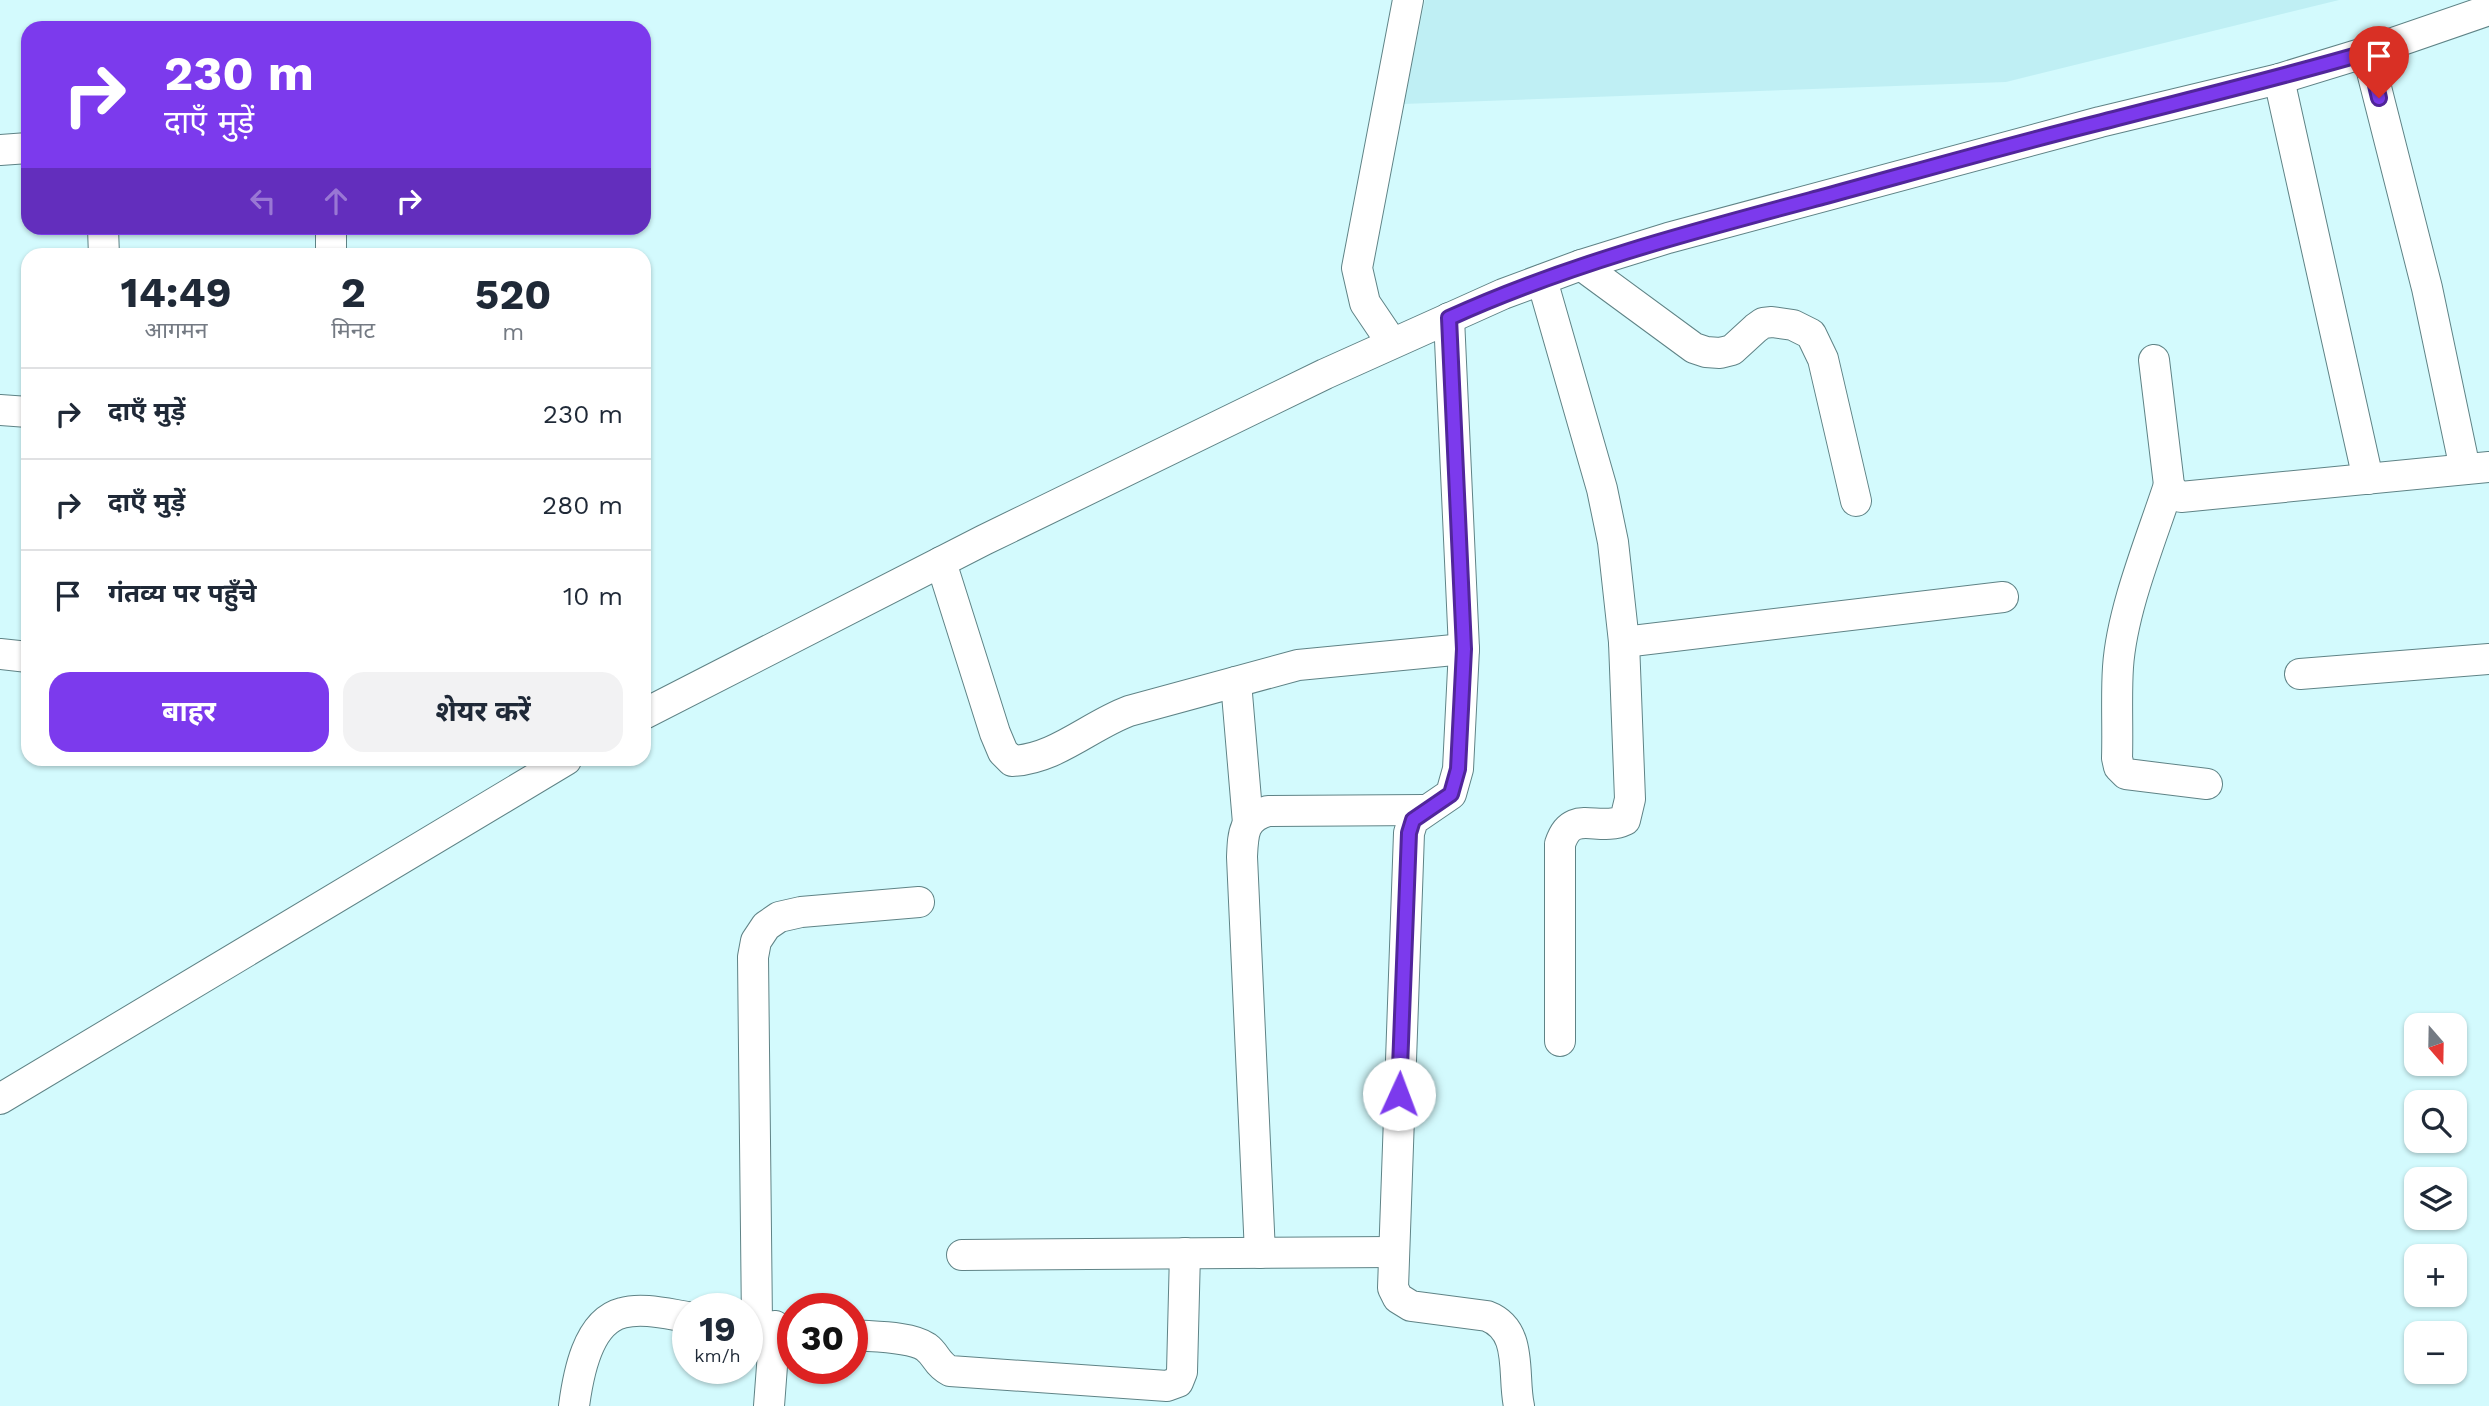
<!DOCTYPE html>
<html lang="hi">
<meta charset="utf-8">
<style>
body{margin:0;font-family:"Work Sans","Noto Sans Devanagari",sans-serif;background:#f2f2f3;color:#1f2937;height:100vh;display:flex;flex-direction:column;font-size:26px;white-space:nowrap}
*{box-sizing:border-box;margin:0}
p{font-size:23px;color:#747a83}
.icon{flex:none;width:38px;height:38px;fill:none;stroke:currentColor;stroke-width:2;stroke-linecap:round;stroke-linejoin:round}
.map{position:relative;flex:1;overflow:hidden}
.side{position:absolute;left:21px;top:248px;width:630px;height:518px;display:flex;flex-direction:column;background:#fff;border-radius:21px;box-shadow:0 2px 5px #0004}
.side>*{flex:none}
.banner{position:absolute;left:21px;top:21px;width:630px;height:214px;border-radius:21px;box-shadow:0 2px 5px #0004;background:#7c3aed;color:#fff;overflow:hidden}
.needle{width:46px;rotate:160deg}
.tools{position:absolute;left:2404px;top:1013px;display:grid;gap:14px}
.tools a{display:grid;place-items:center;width:63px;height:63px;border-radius:14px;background:#fff;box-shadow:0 2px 5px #0004;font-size:35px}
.speed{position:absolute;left:672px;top:1293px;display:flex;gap:14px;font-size:35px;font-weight:700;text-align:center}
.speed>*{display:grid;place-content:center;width:91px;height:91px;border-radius:50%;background:#fff;box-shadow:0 2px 5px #0004;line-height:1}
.speed small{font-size:18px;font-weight:400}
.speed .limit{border:10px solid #d22;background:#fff;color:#111}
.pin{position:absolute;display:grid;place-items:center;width:60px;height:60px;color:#fff;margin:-72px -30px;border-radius:50% 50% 50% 0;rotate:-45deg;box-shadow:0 0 7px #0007}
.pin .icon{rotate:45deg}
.me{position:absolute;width:77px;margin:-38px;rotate:2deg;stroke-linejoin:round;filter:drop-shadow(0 0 5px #0008)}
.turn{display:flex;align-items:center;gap:24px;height:147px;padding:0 28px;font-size:32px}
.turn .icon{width:91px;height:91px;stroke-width:2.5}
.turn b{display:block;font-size:49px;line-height:60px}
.lanes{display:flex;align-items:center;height:66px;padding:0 28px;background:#0003;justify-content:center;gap:35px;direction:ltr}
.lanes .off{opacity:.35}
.eta{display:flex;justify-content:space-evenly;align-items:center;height:119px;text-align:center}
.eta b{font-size:42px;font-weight:700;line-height:49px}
.primary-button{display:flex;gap:14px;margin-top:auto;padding:14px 28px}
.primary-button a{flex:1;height:80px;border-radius:21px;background:#7c3aed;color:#fff;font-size:28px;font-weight:700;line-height:80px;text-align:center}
.primary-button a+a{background:#f2f2f3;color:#1f2937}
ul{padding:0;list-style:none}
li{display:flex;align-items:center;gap:21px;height:91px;padding:0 28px;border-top:2px solid #e0e1e3}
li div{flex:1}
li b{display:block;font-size:26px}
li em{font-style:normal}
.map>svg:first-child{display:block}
.built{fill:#bfeff4}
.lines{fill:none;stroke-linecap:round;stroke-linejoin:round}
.minor-casing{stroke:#5f8386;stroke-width:32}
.minor{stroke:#fff;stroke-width:30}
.route-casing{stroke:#51269a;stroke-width:18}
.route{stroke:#7c3aed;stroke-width:12}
</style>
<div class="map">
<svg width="2489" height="1406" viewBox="0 0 2489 1406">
<rect width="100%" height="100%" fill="#d3fafd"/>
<polygon class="built" points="1425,0 2339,0 2006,82 1403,104"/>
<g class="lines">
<defs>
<g id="minor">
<polyline points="2367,52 2427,288 2465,469"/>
<polyline points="2279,79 2368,479"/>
<polyline points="0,150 28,148"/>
<polyline points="103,228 104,256"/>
<polyline points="331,256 331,228"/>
<polyline points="1581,265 1694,348 1706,352 1720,353 1732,350 1756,328 1763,323 1772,322 1793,325 1811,334 1823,359 1856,501"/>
<path d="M1542,280L1602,489L1613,542L1624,642L1630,799L1625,820C1598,833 1572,807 1560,844V1041"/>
<path d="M1449,318L1464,649L1458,769L1451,794L1413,820L1409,833L1393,1288L1398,1298L1411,1306L1487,1316C1524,1330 1512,1375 1519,1406"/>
<polyline points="1392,343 1365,303 1357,268 1408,0"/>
<polyline points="2154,360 2169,485 2173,492 2181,497 2489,467"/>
<polyline points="0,410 28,412"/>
<path d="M2169,485C2151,540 2122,609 2118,667C2116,697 2118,728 2117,758L2119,767L2126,774L2207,784"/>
<path d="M941,562L995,733L1003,752L1012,761C1056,759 1089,726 1129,711L1298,665L1464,649"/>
<polyline points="1624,642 2003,597"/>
<polyline points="0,654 28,657"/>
<polyline points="2300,674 2489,659"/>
<polyline points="1236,682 1248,823"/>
<polyline points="644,714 984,540 1325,374 1503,294 1581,265 1668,238 2100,122 2279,79 2367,52 2489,10"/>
<polyline points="0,1099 566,760"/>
<path d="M1260,1253L1242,857C1243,834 1243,818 1268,811L1425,810"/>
<polyline points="962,1255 1393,1252"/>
<polyline points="757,1324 753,957 756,941 766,926 779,917 801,912 919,902"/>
<path d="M852,1335C872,1337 910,1336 926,1347C937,1355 936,1364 950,1371L1167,1386L1178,1382L1182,1372L1185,1253"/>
<path d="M574,1406C578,1376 587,1322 622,1313C642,1307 668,1314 688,1317"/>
<polyline points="769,1406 775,1326"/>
</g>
</defs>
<use href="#minor" class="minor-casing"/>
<use href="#minor" class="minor"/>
</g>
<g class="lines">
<defs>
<path id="route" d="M1399,1094L1409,833L1413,820L1451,794L1458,769L1464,649L1449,318C1570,263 1698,230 1826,196C1918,171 2009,145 2102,122C2191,99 2279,78 2368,52L2379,98"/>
</defs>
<use href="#route" class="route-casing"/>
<use href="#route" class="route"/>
</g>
</svg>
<div class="tools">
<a><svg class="needle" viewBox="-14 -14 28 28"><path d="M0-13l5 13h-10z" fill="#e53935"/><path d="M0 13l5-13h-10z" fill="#747a83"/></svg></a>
<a><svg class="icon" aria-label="search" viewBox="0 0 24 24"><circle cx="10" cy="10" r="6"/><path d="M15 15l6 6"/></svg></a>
<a><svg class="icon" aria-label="layers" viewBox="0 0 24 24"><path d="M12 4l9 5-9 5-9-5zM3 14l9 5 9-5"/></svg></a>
<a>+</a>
<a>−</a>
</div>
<div class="speed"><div>19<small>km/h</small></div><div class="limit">30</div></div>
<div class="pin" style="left:2379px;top:98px;background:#d93025"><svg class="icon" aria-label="arrive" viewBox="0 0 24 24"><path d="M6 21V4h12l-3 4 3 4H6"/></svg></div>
<svg class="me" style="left:1399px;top:1094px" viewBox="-20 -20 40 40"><circle r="19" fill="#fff"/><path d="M0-13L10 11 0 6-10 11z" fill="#7c3aed"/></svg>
<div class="banner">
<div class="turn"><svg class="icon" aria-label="right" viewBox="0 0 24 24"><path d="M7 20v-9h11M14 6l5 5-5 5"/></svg><div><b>230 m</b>दाएँ मुड़ें</div></div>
<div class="lanes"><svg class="icon off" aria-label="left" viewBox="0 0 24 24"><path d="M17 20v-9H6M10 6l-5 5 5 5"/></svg><svg class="icon off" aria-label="ahead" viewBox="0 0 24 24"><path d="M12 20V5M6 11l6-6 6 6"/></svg><svg class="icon" aria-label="right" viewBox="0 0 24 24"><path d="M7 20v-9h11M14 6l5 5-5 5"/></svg></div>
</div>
<section class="side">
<div class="eta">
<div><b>14:49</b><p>आगमन</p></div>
<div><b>2</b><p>मिनट</p></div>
<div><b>520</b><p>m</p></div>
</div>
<ul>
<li><svg class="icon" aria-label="right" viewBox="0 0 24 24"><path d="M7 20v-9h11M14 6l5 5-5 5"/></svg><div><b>दाएँ मुड़ें</b></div><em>230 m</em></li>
<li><svg class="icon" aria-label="right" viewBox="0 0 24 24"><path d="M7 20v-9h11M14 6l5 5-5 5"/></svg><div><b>दाएँ मुड़ें</b></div><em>280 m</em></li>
<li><svg class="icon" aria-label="arrive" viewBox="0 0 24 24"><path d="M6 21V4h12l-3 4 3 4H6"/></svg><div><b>गंतव्य पर पहुँचे</b></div><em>10 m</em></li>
</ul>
<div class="primary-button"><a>बाहर</a><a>शेयर करें</a></div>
</section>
</div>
